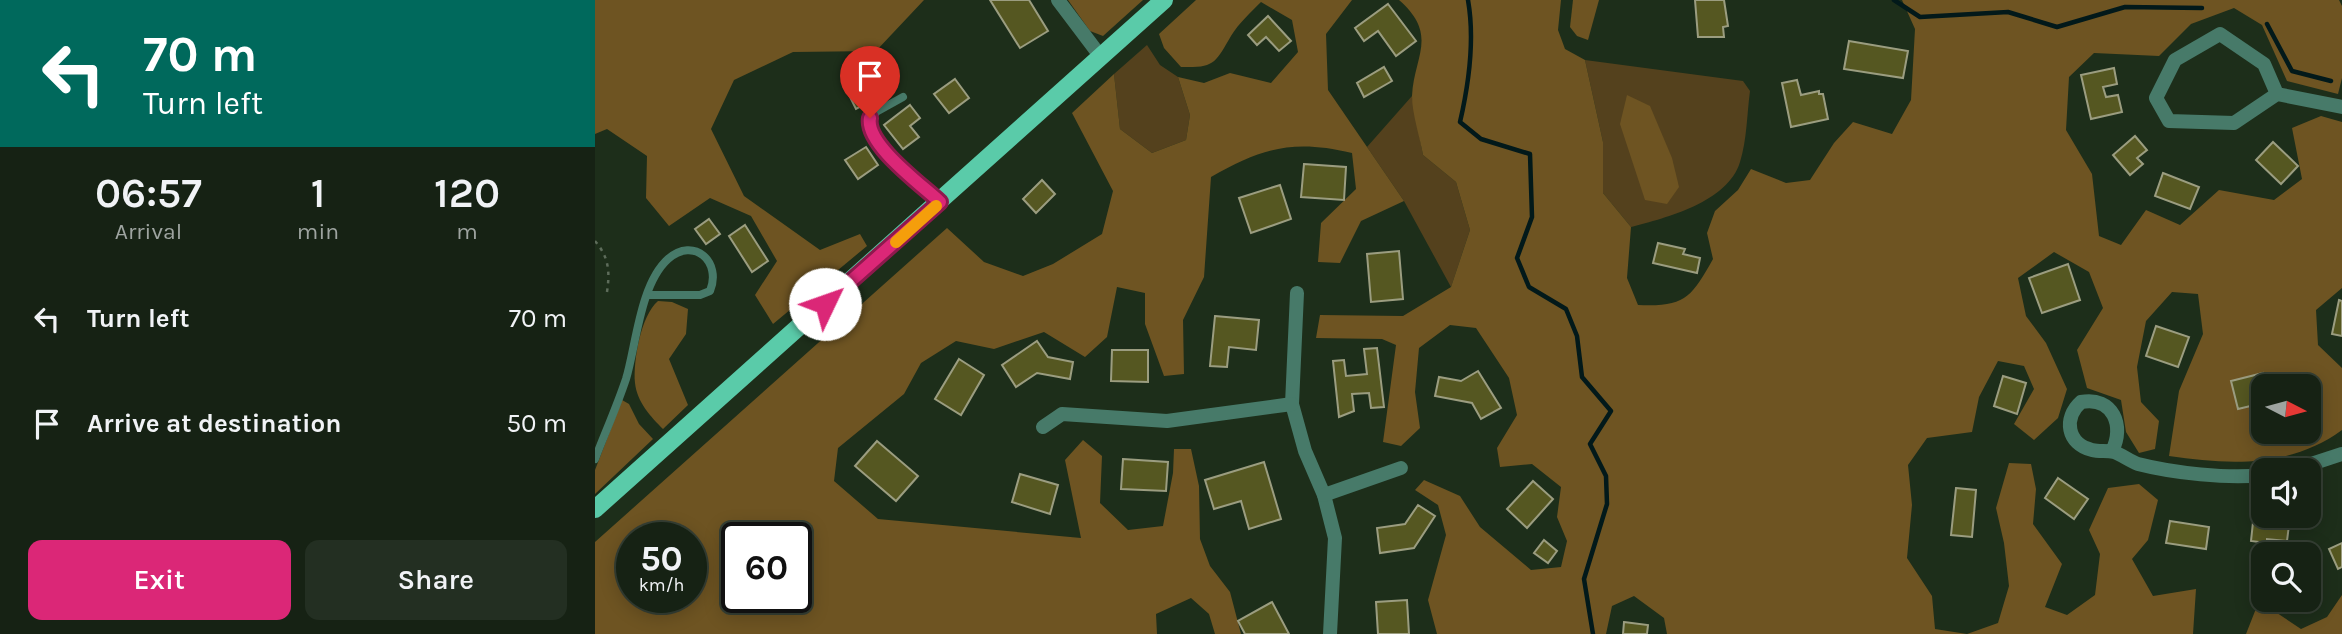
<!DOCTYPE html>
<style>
body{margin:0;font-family:Karla,sans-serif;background:#232f22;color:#f1f3f6;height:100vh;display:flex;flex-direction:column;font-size:26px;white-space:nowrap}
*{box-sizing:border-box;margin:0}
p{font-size:23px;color:#9ea4a0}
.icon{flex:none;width:38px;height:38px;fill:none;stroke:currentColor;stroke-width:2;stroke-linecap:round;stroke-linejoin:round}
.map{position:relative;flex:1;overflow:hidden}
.sheet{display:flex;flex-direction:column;background:#162214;width:595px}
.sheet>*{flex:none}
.top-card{background:#00695c;color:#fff;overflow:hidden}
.needle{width:46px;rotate:96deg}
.buttons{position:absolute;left:1656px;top:374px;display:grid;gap:14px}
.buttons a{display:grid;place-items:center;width:70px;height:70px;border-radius:14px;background:#162214;box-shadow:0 4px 18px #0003,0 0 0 2px #353f34;font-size:35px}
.speed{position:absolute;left:21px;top:522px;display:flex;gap:14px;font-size:35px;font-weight:700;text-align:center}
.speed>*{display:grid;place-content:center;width:91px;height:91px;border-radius:50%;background:#162214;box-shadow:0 4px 18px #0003,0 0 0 2px #353f34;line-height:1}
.speed small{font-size:18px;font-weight:400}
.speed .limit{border:4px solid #111;border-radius:10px;background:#fff;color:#111}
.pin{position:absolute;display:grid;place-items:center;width:60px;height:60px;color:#fff;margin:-72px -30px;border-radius:50% 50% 50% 0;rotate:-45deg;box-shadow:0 0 7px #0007}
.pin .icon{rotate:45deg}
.me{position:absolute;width:77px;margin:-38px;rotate:48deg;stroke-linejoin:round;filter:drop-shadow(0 0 5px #0008)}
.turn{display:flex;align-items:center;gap:24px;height:147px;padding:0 28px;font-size:32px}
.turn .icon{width:91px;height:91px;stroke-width:2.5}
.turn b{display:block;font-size:49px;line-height:60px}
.eta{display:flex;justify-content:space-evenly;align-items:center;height:119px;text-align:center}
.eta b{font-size:42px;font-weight:600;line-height:49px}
.button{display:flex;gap:14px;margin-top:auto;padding:14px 28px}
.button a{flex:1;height:80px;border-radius:14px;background:#db2777;color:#fff;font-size:28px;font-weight:600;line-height:80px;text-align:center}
.button a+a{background:#232f22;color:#f1f3f6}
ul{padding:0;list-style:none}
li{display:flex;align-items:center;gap:21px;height:105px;padding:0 28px}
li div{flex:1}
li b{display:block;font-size:26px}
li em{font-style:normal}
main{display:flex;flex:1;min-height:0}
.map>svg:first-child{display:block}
.green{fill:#54411d}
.forest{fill:#6e5422;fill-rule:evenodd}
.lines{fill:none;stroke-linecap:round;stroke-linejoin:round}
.stream{stroke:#02191a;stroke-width:4.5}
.building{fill:#555721;stroke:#9b9d80;stroke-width:2}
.path{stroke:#5d6c5a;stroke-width:2.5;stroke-dasharray:3.5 5;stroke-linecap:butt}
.lane{stroke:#477a69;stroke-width:8}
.street{stroke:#477a69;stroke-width:14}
.primary{stroke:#5acba9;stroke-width:18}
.route-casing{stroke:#8e194d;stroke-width:18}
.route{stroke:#db2777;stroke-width:12}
.slow{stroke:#f59e0b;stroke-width:12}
</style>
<main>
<section class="sheet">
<div class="top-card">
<div class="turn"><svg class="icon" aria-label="left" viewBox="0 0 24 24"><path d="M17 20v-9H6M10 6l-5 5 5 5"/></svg><div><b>70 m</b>Turn left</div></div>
</div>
<div class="eta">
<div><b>06:57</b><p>Arrival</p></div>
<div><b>1</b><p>min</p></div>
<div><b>120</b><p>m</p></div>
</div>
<ul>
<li><svg class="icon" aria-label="left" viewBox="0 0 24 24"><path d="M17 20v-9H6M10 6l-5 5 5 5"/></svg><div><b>Turn left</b></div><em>70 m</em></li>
<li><svg class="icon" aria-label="arrive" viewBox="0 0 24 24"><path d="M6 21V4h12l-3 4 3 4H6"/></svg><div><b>Arrive at destination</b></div><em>50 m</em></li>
</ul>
<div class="button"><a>Exit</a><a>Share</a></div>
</section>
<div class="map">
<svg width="1747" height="634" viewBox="0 0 1747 634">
<rect width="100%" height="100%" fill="#1d2e1a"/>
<g class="green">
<polygon points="552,45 565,65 583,77 595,115 591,140 557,153 525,129 519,74"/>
<path d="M990,60L1148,81L1155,91C1152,113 1152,140 1145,162C1133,202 1071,218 1036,227L1008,193V142Z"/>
<polygon points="817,96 828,155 861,182 875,230 856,287 809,201 772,147"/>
</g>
<g class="forest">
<polygon points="0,0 329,0 281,51 198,52 139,80 116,129 149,196 225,250 265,234 272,246 178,324 160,295 182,261 156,216 115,198 74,226 51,198 52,156 12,129 0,134"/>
<polygon points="473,0 548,0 508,36 495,31"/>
<path d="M601,0H757L731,34L733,90L809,201L766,221L745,263L723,262L726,223L761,189L757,153C698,139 667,148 616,177L609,277L588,320L589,374L569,376L550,324V293L522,287L512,337L490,357L449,332L399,349L361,341L326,363L309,394L243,448L239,481L283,519L486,538L470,460L488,440L507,456L505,503L533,530L568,526L578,473L579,449H596L604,486L605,539L615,566L635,592L646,634H620L614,614L596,598L561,614L562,634H0V542L352,228L389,262L428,276L458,264L507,234L518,191L477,113L519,74L525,129L557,153L591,140L595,115L583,77L609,83L635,73L676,83L703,52L697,20L666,2C656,12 644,23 636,36C620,63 620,68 586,67L569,48L564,34ZM37,537H96V597H37ZM142,537H201V597H142Z"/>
<path d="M804,0H966L963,30L970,49L990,60L1008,142V193L1036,227L1032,278L1043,305C1090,307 1096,298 1118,259L1112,233L1120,211L1143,190L1156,169L1191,183L1215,180L1239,143L1258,122L1297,134L1316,100L1320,29L1307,0H1744L1747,6V78L1743,94L1692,81L1667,25L1639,8L1596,24L1564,56L1499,53L1474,77L1471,130L1497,174L1504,236L1526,245L1551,210L1585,225L1624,190L1679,200L1707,179L1697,128L1726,116L1747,122V288L1721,310L1723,345L1747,368V430C1695,468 1635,465 1574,456L1584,391L1608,334L1603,294L1577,292L1551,321L1542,367L1546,402L1564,421L1560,449L1544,453L1531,432L1526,400L1492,388L1482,350L1508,308L1494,272L1459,252L1423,278L1431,316L1451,343L1472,389L1463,418L1439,440L1419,424L1439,389L1429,366L1403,361L1384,397L1377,432L1332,438L1313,465L1317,505L1312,558L1337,596L1340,629L1372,634L1403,623L1414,586L1409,543L1401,508L1414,463L1436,464L1441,489L1438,524L1467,564L1450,607L1472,615L1500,595L1505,554L1494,530L1513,488L1544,484L1563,500L1553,540L1537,559L1558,596L1601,589L1598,634H1072L1069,618L1039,596L1017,606L1011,634H842L833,600L851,535L843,505L820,490L829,480L865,496L885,527L936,570L966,567L972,541L962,517L966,487L937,464L905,467L902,448L922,415L914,378L881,328L855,325L824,348L820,392L825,428L806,446L788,442L801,345L787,339L721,338L725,315L808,316L856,287L875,230L861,182L828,155C825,137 817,114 817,96C819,56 844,35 804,0ZM1668,387H1713V432H1668Z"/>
<polygon points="978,0 1004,0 993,40 982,36 975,27"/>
<polygon points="1032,95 1055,106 1077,158 1084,187 1072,204 1050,200 1025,124"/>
<path d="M63,301L77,302L93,309L91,334L74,359L93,405L68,429C56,417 42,402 40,383C38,361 46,315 63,301Z"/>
<polygon points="27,400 34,404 44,424 58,439 0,494 0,470"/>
<polygon points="1747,595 1747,634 1651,634 1664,601 1706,629 1732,617"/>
</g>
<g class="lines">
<g class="stream">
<path d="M873,0C880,40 874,83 865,122L886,139L935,154L937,217L922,258L934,287L971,309L982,336L987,377L1016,411L995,444L1011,476L1012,504L989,579L998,634"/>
<polyline points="1299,0 1325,17 1413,12 1462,27 1530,7 1607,8"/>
<polyline points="1672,24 1697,71 1736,81"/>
</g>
</g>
<g class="building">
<polygon points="395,0 434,0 453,31 425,48"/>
<polygon points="1100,0 1129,0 1133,26 1128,27 1129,37 1103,37"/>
<polygon points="793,4 821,41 801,56 783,31 769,41 760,28"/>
<polygon points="673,16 696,41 684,51 671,37 662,45 653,35"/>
<polygon points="1254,41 1313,51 1308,78 1249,69"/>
<polygon points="789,67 797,81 769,97 762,83"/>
<polygon points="1519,68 1522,84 1508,87 1511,97 1523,95 1527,112 1496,119 1486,75"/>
<polygon points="360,79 374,98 354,113 339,94"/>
<polygon points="1202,80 1206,95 1224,91 1224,94 1228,94 1233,119 1196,127 1187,83"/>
<polygon points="272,83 280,99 261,109 253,93"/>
<polygon points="315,105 325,118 315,126 324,137 308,149 289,125"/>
<polygon points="1540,136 1552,150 1542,158 1548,164 1535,175 1518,155"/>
<polygon points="1678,142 1703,166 1686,184 1661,160"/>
<polygon points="271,147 283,165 263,179 250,160"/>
<polygon points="709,164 751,167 749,200 706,197"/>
<polygon points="1568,173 1604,187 1595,209 1560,196"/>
<polygon points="447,180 460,194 441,213 428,199"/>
<polygon points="685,185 696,219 656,233 644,198"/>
<polygon points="114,219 125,234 111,244 100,229"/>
<polygon points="150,225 173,261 157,272 134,236"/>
<polygon points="1063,243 1090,249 1088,254 1105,258 1102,273 1058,263"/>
<polygon points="804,251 808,299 776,302 772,254"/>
<polygon points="1473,264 1485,300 1447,313 1434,278"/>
<polygon points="1744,300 1747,301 1747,336 1737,334"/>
<polygon points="620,316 664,320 661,350 634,347 632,367 615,366"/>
<polygon points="1561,326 1594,337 1583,367 1551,356"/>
<polygon points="442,341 453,357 478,362 475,379 442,373 421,387 407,365"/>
<polygon points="782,348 789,407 776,408 774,393 757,394 759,411 744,417 738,361 749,360 751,376 772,374 769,349"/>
<polygon points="517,350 553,350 553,382 516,381"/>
<polygon points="364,359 389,375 366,415 340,399"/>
<polygon points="883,371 906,408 886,419 877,403 840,396 844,377 866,381"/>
<polygon points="1668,373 1672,387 1668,387 1668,403 1643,409 1636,381"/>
<polygon points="1408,376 1431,383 1422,414 1399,406"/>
<polygon points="282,441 323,476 301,501 260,466"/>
<polygon points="528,459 573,462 571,491 526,489"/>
<polygon points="669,462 686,519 654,529 646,501 619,509 610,480"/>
<polygon points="425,474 463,485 455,514 417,502"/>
<polygon points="1463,478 1493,499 1479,519 1450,498"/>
<polygon points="938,481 958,499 932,528 912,509"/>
<polygon points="1361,488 1381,490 1377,537 1356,535"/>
<polygon points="823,505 840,516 819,548 785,553 782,528 810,524"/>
<polygon points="1659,513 1677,516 1676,523 1694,525 1692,541 1672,539 1672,543 1656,541"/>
<polygon points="1575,521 1614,527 1611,549 1571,543"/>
<polygon points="949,540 962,551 953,563 939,553"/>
<polygon points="1747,543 1747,567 1743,569 1734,549"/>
<polygon points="812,600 814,634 783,634 781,602"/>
<polygon points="677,602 694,634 650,634 643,621"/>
<polygon points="1029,622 1053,625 1052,634 1028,634"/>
</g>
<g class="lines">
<path class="path" d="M0,241C14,257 15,272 12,292"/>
<g class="lane">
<polyline points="308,97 281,112 274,125 290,152 344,201"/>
<path d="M0,459C10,433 22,406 31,379C41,346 45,284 73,259C99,236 127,262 115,291L105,295H53"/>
</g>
<g class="street">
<polyline points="463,0 506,57"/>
<polyline points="1682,94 1669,64 1625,34 1580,60 1561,98 1574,121 1639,123 1682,94 1747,107"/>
<polyline points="702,293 697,404 710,451 729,495 740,538 735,634"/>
<polyline points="448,427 467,414 572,421 697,404"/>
<path d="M1517,451C1530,426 1518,396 1486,402C1468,418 1472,444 1497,450C1504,452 1512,450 1519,452C1527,455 1535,461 1543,464C1578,473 1633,479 1668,475"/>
<polyline points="1695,471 1747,454"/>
<polyline points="729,495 806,468"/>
</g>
<polyline class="primary" points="0,509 569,0"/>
</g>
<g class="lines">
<defs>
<path id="route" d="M230,304L345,202C327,185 270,144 275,118"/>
</defs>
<use href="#route" class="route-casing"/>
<use href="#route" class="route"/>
<polyline class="slow" points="301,242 341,206"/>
</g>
</svg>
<div class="buttons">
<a><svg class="needle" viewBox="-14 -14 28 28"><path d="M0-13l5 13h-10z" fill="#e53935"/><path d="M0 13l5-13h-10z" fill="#9ea4a0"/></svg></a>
<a><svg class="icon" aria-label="sound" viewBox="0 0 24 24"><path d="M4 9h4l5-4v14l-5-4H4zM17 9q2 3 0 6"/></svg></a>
<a><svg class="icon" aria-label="search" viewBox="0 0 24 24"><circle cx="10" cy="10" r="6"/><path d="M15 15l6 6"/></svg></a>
</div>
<div class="speed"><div>50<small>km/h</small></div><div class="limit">60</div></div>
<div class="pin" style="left:275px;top:118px;background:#d93025"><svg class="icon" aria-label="arrive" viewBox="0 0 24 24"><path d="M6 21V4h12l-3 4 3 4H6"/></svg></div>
<svg class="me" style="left:230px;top:304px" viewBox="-20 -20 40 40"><circle r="19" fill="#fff"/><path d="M0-13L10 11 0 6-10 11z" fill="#db2777"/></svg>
</div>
</main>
